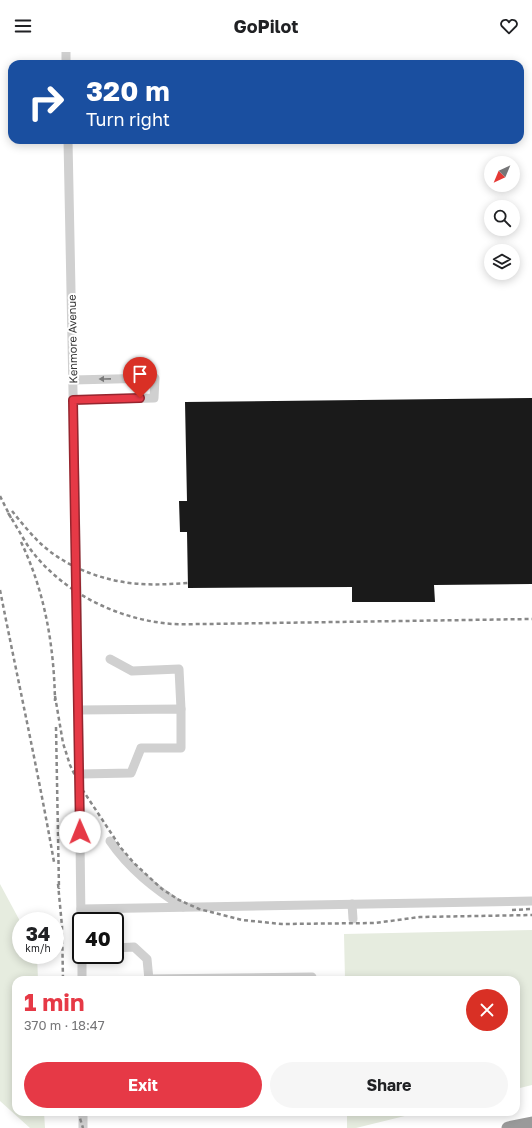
<!DOCTYPE html>
<meta charset="utf-8">
<style>
body{margin:0;font-family:"Golos Text",sans-serif;background:#f6f6f6;color:#202124;height:100vh;display:flex;flex-direction:column;font-size:15px;white-space:nowrap}
*{box-sizing:border-box;margin:0}
p{font-size:13px;color:#757577}
.icon{flex:none;width:22px;height:22px;fill:none;stroke:currentColor;stroke-width:2;stroke-linecap:round;stroke-linejoin:round}
.map{position:relative;flex:1;overflow:hidden}
.sheet{position:absolute;left:12px;top:924px;width:508px;height:140px;display:flex;flex-direction:column;background:#fff;border-radius:12px;box-shadow:0 2px 10px #0003}
.sheet>*{flex:none}
.guide{position:absolute;left:8px;top:8px;width:516px;height:84px;border-radius:12px;box-shadow:0 2px 10px #0003;background:#1a4fa0;color:#fff;overflow:hidden}
.needle{width:26px;rotate:224deg}
.buttons{position:absolute;left:484px;top:104px;display:grid;gap:8px}
.buttons a{display:grid;place-items:center;width:36px;height:36px;border-radius:50%;background:#fff;box-shadow:0 2px 10px #0003;font-size:20px}
.speed{position:absolute;left:12px;top:860px;display:flex;gap:8px;font-size:20px;font-weight:700;text-align:center}
.speed>*{display:grid;place-content:center;width:52px;height:52px;border-radius:50%;background:#fff;box-shadow:0 2px 10px #0003;line-height:1}
.speed small{font-size:10px;font-weight:400}
.speed .limit{border:2px solid #111;border-radius:6px;background:#fff;color:#111}
.pin{position:absolute;display:grid;place-items:center;width:34px;height:34px;color:#fff;margin:-41px -17px;border-radius:50% 50% 50% 0;rotate:-45deg;box-shadow:0 0 4px #0007}
.pin .icon{rotate:45deg}
.me{position:absolute;width:44px;margin:-22px;rotate:359deg;stroke-linejoin:round;filter:drop-shadow(0 0 3px #0008)}
.turn{display:flex;align-items:center;gap:14px;height:84px;padding:0 12px;font-size:18px}
.turn .icon{width:52px;height:52px;stroke-width:2.5}
.turn b{display:block;font-size:28px;line-height:34px}
.round{display:grid;place-items:center;flex:none;width:42px;height:42px;border-radius:21px;background:#f6f6f6}
.head{display:flex;align-items:center;justify-content:space-between;height:68px;padding:0 12px}
h1{font-size:24px;font-weight:700;line-height:30px;color:#e63946}
.action{display:flex;gap:8px;margin-top:auto;padding:8px 12px}
.action a{flex:1;height:46px;border-radius:24px;background:#e63946;color:#fff;font-size:16px;font-weight:700;line-height:46px;text-align:center}
.action a+a{background:#f6f6f6;color:#202124}
header{display:flex;justify-content:space-between;align-items:center;height:52px;padding:0 12px;background:#fff;font-size:18px;font-weight:700}
.map>svg:first-child{display:block}
.green{fill:#e6ecdf}
.building{fill:#1a1a1a}
.lines{fill:none;stroke-linecap:round;stroke-linejoin:round}
.minor{stroke:#d0d0d0;stroke-width:9}
.highway{stroke:#9a9a9a;stroke-width:13}
.rail{stroke:#888;stroke-width:2.5;stroke-dasharray:4 3;stroke-linecap:butt}
.oneway{fill:#7a7a7a}
.route-casing{stroke:#96252e;stroke-width:10}
.route{stroke:#e63946;stroke-width:7}
.labels{text-anchor:middle;dominant-baseline:central;stroke-width:4;stroke-linejoin:round;paint-order:stroke}
.street-label{font-size:11px;fill:#333;stroke:#fff}
</style>
<header><svg class="icon" aria-label="menu" viewBox="0 0 24 24"><path d="M4 6h16M4 12h16M4 18h16"/></svg>GoPilot<svg class="icon" aria-label="heart" viewBox="0 0 24 24"><path d="M12 20l-8-8c-3-5 5-10 8-4 3-6 11-1 8 4z"/></svg></header>
<div class="map">
<svg width="532" height="1076" viewBox="0 0 532 1076">
<rect width="100%" height="100%" fill="#fff"/>
<g class="green">
<polygon points="0,832 21,871 21,903 37,903 38,928 16,928 16,1060 44,1060 45,1076 30,1076 0,1049"/>
<polygon points="532,878 532,1033 516,1037 516,928 345,928 344,882"/>
<polygon points="347,1060 421,1060 356,1076 347,1076"/>
</g>
<polygon class="building" points="532,346 532,532 434,533 435,550 352,550 352,535 188,536 187,480 180,480 179,449 187,449 185,350"/>
<g class="lines">
<g class="minor">
<polyline points="66,0 66,12"/>
<polyline points="68,88 77,540 81,869"/>
<polyline points="73,328 155,326 154,346 73,348"/>
<polyline points="110,607 132,619 179,617 181,657"/>
<polyline points="79,658 181,657 181,696 141,696 131,721 80,722"/>
<path d="M110,789C129,817 155,837 183,855"/>
<polyline points="352,852 353,867"/>
<polyline points="81,857 532,849"/>
<polyline points="115,896 134,895 147,907 149,928"/>
<polyline points="82,903 82,928"/>
<polyline points="149,927 312,925 312,928"/>
<polyline points="83,1076 83,1060"/>
</g>
<polyline class="highway" points="508,1076 532,1071"/>
<g class="rail">
<polyline points="0,444 11,466"/>
<path d="M12,459C20,469 29,480 38,489C64,515 105,530 141,532C157,533 172,532 188,531"/>
<path d="M8,461C17,474 24,490 34,502C66,541 114,565 163,571C177,573 192,572 206,572L532,567"/>
<path d="M21,490C45,540 54,594 55,649"/>
<path d="M0,538C18,629 38,719 54,810"/>
<polyline points="55,644 63,691 70,713 80,734 121,796 134,811 162,837 179,848 199,857 242,868 282,872 375,871 420,865 532,863"/>
<polyline points="56,675 59,837"/>
<polyline points="58,832 62,874 63,928"/>
<polyline points="512,858 532,857"/>
<polyline points="78,1060 83,1076"/>
</g>
</g>
<defs><path id="oneway-solid" d="M-6-.8H1V-3.2L6.5 0L1 3.2V.8H-6Z"/></defs>
<use class="oneway" href="#oneway-solid" transform="translate(105 327) rotate(179)"/>
<g class="lines">
<defs>
<polyline id="route" points="80,780 73,348 140,346"/>
</defs>
<use href="#route" class="route-casing"/>
<use href="#route" class="route"/>
</g>
<g class="labels">
<g class="street-label">
<text transform="translate(72 287) rotate(-91)">Kenmore Avenue</text>
</g>
</g>
</svg>
<div class="buttons">
<a><svg class="needle" viewBox="-14 -14 28 28"><path d="M0-13l5 13h-10z" fill="#e53935"/><path d="M0 13l5-13h-10z" fill="#757577"/></svg></a>
<a><svg class="icon" aria-label="search" viewBox="0 0 24 24"><circle cx="10" cy="10" r="6"/><path d="M15 15l6 6"/></svg></a>
<a><svg class="icon" aria-label="layers" viewBox="0 0 24 24"><path d="M12 4l9 5-9 5-9-5zM3 14l9 5 9-5"/></svg></a>
</div>
<div class="speed"><div>34<small>km/h</small></div><div class="limit">40</div></div>
<div class="pin" style="left:140px;top:346px;background:#d93025"><svg class="icon" aria-label="arrive" viewBox="0 0 24 24"><path d="M6 21V4h12l-3 4 3 4H6"/></svg></div>
<svg class="me" style="left:80px;top:780px" viewBox="-20 -20 40 40"><circle r="19" fill="#fff"/><path d="M0-13L10 11 0 6-10 11z" fill="#e63946"/></svg>
<div class="guide">
<div class="turn"><svg class="icon" aria-label="right" viewBox="0 0 24 24"><path d="M7 20v-9h11M14 6l5 5-5 5"/></svg><div><b>320 m</b>Turn right</div></div>
</div>
<section class="sheet">
<div class="head"><div><h1>1 min</h1><p>370 m · 18:47</p></div><a class="round" style="background:#d93025;color:#fff"><svg class="icon" aria-label="close" viewBox="0 0 24 24"><path d="M6 6l12 12M18 6L6 18"/></svg></a></div>
<div class="action"><a>Exit</a><a>Share</a></div>
</section>
</div>
